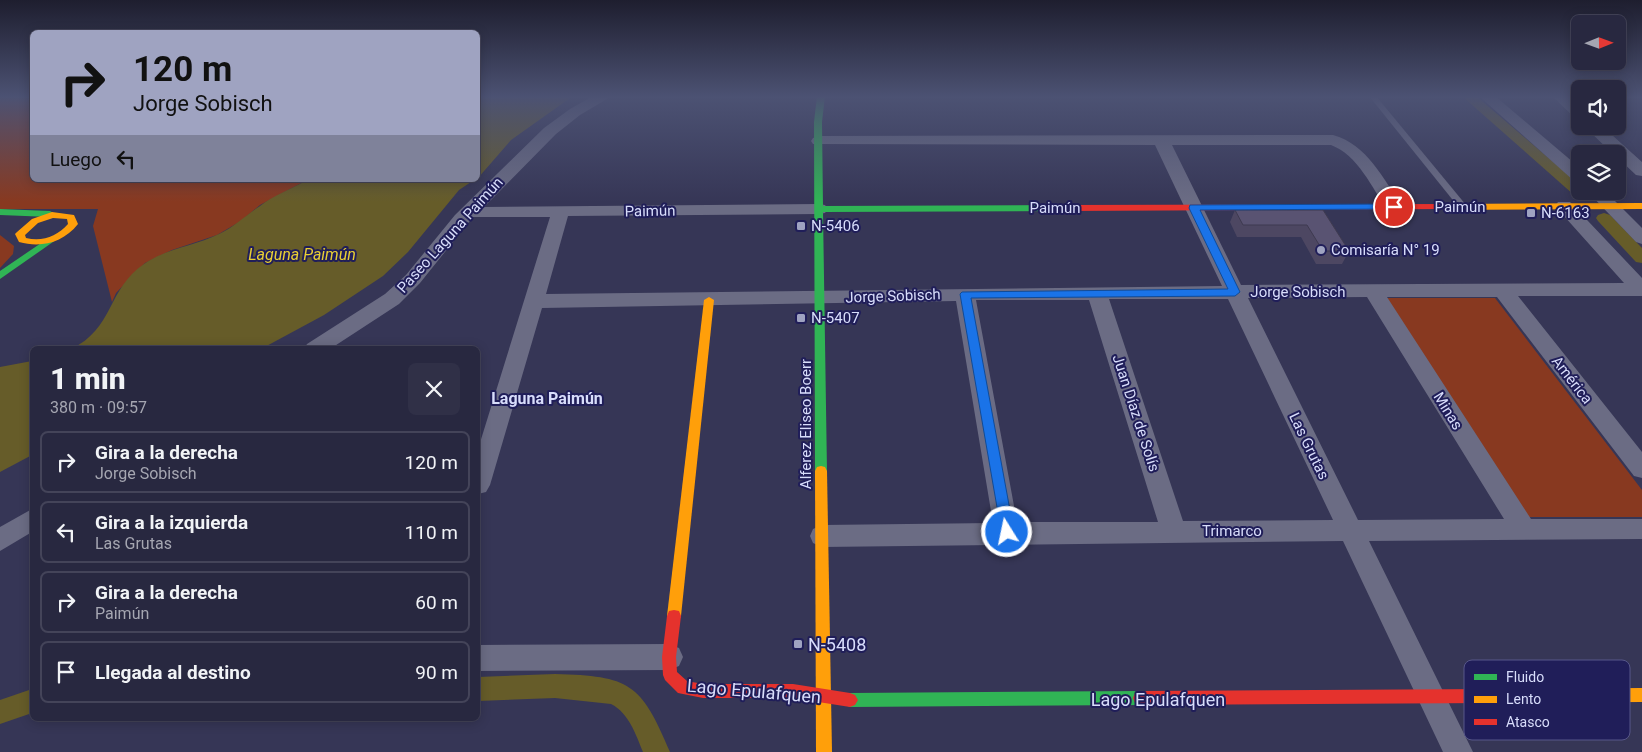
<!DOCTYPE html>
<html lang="es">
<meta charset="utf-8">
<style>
body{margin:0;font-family:Roboto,sans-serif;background:#303047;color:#f1f3f6;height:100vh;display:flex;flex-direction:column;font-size:19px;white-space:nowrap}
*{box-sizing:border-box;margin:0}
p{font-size:16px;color:#a5a6b1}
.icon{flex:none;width:28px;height:28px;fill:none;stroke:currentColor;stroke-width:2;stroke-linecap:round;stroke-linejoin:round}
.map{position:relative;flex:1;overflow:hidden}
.sheet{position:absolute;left:30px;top:346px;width:450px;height:375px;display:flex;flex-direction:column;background:#282840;border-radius:8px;box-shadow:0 2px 12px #0003,0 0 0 1px #444459}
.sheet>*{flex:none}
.top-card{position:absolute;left:30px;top:30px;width:450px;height:152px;border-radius:8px;box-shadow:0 2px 12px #0003,0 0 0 1px #444459;background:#9fa3c1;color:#111;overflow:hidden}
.needle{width:32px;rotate:89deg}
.fabs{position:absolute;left:1571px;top:15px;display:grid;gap:10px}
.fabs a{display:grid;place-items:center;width:55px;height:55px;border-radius:8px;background:#282840;box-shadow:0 2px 12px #0003,0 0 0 1px #444459;font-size:25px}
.pin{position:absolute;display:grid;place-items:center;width:42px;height:42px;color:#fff;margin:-21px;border:2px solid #fff;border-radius:50%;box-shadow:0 1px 5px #0007}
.me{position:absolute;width:55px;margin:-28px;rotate:350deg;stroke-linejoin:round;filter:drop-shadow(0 0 4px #0008)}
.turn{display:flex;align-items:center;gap:18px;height:105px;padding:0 20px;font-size:22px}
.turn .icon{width:65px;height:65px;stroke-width:2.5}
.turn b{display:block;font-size:35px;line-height:42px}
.then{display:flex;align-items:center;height:48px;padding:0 20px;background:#0003;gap:10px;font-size:19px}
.round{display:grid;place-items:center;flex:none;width:52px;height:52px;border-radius:8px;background:#303047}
.summary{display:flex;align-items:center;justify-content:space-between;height:85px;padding:0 20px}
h1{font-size:30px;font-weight:800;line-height:38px}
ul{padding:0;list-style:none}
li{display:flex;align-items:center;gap:15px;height:62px;margin:0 10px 8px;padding:0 10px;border:2px solid #444459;border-radius:8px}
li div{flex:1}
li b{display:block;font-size:19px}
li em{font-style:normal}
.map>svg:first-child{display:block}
.green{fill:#883920}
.water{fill:#665c29}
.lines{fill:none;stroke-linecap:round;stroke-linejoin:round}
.canal{fill:#665c29;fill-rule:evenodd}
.lane{fill:#6b6c84;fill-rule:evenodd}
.street{fill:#6b6c84;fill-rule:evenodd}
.fast{fill:#30b455;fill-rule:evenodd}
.slow{fill:#ff9f0a;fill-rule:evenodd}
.jam{fill:#e5322d;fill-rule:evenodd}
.wall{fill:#4d4762}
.building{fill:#595372;stroke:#3e3a50}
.route{fill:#1a73e8;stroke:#114b97}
.poi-dot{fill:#9fa3c1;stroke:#201e59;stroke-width:2}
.labels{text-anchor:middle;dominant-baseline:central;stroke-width:4;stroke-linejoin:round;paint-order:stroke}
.street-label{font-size:15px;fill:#d8ddfb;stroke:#201e59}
.poi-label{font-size:15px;fill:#d8ddfb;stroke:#201e59;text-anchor:start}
.water-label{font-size:16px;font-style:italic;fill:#e9cf34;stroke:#201e59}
.neighbourhood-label{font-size:16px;font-weight:bold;fill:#d8ddfb;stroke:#201e59}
.near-poi-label{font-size:18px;fill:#d8ddfb;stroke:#201e59;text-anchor:start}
.near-street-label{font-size:18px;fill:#d8ddfb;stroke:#201e59}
.key{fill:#201e59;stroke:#57578a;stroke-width:1}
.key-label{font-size:14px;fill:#d8ddfb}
</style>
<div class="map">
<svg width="1642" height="752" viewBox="0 0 1642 752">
<rect width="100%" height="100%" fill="#363656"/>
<g class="green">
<polygon points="2,96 32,96 32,180 307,180 260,205 241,221 217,235 172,250 145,263 116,293 112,302 93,226 98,209 0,209 0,99"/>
<polygon points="0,235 14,246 13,254 0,268"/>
<polygon points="1387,298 1495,298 1642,490 1642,517 1527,517"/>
</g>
<g class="water">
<polygon points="478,96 573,96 511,140 478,178"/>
<path d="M307,180H474L459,190L408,252L383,276L324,315L261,349H71C114,329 107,289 144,264C167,248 195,246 219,234C234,227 246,215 260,206C274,195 292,189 307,180Z"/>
<polygon points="32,361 32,455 0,472 0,367"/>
</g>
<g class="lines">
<g class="canal">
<polygon points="1462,96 1476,96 1580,185 1580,191 1587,192 1584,195 1574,195"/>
<polygon points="1604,213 1610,215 1642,248 1642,263 1636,262 1598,221 1596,218 1598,215"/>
<path d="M555,674C630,676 641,683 670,752H643C636,735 629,713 611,704L555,698L478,701V677Z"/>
<polygon points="32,689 32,713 0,724 0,700"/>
</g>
<polygon class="lane" points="1369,96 1376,96 1466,205 1466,209 1460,209"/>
<g class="street">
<path d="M593,96H612L580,115L556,134L484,207L819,204L825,205L828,209L825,213L819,214L568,216L546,294L1222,286L1155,145L813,144L811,141L813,138L819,136L1333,135C1367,144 1384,180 1403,207L1400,211H1388C1372,188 1358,155 1331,145H1172L1241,285L1624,283L1555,206L1558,202H1570L1642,278V296H1518L1642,452V478L1634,476L1497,297H1387L1531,519H1642V539L1369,541L1473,752H1443L1343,541L822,547L813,543L810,536L813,529L822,525L993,523L956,301L542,308L490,485L486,492L478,494V449L550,217H473L420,283L399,304L330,349H304L307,344L385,294L406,275L455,215L544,128L570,109ZM1367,297L1504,519L1358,520L1248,298ZM1109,299H1228L1333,520L1183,521ZM976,300H1089L1158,522H1017Z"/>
<polygon points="1479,96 1495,96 1580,168 1580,182 1574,181"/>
<polygon points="1552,96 1568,96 1580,107 1580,120 1575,118"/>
<polygon points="1584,126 1602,126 1642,162 1642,176 1636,175 1618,158 1618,154 1613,154"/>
<polygon points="1587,191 1605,191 1642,228 1642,244 1636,242"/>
<polygon points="32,509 32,532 0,551 0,527"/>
<polygon points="669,644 679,648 683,657 679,666 669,670 478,671 478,645"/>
</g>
<g class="fast">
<polygon points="817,96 825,96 822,122 823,206 1065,205 1070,208 1065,211 823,212 827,471 825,475 821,476 817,475 815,471 814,122"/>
<polygon points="0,209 50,211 55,214 50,217 0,215"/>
<polygon points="50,237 55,240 53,242 0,279 0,271"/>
<polygon points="1140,691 1145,693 1147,698 1145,703 1140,705 850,707 845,705 842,700 845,695 850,693"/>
</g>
<g class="slow">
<polygon points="1642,203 1642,209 1445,210 1440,207 1445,204"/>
<path d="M52,212L74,215L78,224C63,243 41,248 19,242L15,234L17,232L32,219ZM53,218L67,219L68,224C57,236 43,242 26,238L25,235L38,223Z"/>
<polygon points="709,297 714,300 681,616 679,621 674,622 669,621 667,616 704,300"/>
<polygon points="821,466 825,467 827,471 832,752 816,752 815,471 817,467"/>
<polygon points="1642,688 1642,702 1491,703 1486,701 1484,696 1486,691 1491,689"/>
</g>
<g class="jam">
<polygon points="1445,204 1450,207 1448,209 1065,211 1060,208 1065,205"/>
<polygon points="674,610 679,611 681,616 676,657 677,672 687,681 703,684 793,684 850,693 855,695 858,700 855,705 850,707 793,698 703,698 678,693 665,680 663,675 662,657 667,616 669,611"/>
<polygon points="1491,689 1496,691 1498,696 1496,701 1491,703 1140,705 1135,703 1133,698 1135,693 1140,691"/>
</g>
</g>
<polygon class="wall" points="1235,210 1323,210 1349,251 1342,264 1316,264 1301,237 1237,237 1230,222"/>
<polygon class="building" points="1235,210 1323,210 1349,251 1323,251 1307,225 1243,225"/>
<linearGradient id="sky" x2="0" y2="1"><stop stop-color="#1e1e2f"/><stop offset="0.48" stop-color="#4c5273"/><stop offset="1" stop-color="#4c5273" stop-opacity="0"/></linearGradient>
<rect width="1642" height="202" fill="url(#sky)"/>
<polygon class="route" points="1394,204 1398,205 1398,209 1200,210 1240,292 1235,296 971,298 1014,532 1012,536 1002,536 960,294 962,292 1228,289 1189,208 1190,205"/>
<g class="poi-dot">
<rect x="1526" y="208" width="10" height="10" rx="2.5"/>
<rect x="796" y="221" width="10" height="10" rx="2.5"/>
<circle cx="1321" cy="250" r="5"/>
<rect x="796" y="313" width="10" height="10" rx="2.5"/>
<rect x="793" y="639" width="10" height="10" rx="2.5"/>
</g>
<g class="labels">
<g class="street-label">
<text x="1460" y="207">Paimún</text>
<text x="1055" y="208">Paimún</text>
<text transform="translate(650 211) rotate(-1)">Paimún</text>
<text transform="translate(450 235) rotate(-48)">Paseo Laguna Paimún</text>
<text x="1298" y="292">Jorge Sobisch</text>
<text transform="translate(893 296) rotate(-2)">Jorge Sobisch</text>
<text transform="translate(1572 380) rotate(52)">América</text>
<text transform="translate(1448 411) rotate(58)">Minas</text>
<text transform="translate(1136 413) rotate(72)">Juan Díaz de Solís</text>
<text transform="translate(806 424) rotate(-90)">Alferez Eliseo Boerr</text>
<text transform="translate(1309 446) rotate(64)">Las Grutas</text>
<text x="1232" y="531">Trimarco</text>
</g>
<g class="poi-label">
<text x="1541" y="213">N-6163</text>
<text x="811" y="226">N-5406</text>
<text x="1331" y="250">Comisaría N° 19</text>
<text x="811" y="318">N-5407</text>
</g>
<g class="water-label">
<text x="302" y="254">Laguna Paimún</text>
</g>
<g class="neighbourhood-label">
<text x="547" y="398">Laguna Paimún</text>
</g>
<g class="near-poi-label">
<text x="808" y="644">N-5408</text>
</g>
<g class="near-street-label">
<text transform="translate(754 691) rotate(5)">Lago Epulafquen</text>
<text x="1158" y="699">Lago Epulafquen</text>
</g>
</g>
<rect x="1464" y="660" width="166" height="80" rx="8" class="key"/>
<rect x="1474" y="674" width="23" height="6" fill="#30b455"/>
<rect x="1474" y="696" width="23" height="7" fill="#ff9f0a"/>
<rect x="1474" y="719" width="23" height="6" fill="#e5322d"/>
<g class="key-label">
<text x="1506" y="682">Fluido</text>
<text x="1506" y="704">Lento</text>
<text x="1506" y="727">Atasco</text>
</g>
</svg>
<div class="fabs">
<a><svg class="needle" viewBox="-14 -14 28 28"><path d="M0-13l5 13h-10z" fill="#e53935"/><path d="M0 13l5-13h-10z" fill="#a5a6b1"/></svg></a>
<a><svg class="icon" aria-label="sound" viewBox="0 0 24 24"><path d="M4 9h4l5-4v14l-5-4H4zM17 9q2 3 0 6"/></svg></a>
<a><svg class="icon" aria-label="layers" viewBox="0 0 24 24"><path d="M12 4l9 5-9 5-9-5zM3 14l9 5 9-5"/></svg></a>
</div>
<div class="pin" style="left:1394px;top:207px;background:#d93025"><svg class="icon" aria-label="arrive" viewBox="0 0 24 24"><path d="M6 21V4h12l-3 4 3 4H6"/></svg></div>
<svg class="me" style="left:1007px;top:532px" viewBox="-20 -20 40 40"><circle r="17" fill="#1a73e8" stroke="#fff" stroke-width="3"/><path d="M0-11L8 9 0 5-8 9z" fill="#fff"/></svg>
<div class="top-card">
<div class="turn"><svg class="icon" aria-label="right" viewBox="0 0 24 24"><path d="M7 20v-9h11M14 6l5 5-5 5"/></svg><div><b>120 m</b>Jorge Sobisch</div></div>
<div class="then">Luego<svg class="icon" aria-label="left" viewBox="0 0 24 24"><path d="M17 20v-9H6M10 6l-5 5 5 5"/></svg></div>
</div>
<section class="sheet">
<div class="summary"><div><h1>1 min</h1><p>380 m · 09:57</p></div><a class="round"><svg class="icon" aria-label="close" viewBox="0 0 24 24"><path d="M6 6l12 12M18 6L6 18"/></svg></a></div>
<ul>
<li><svg class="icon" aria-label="right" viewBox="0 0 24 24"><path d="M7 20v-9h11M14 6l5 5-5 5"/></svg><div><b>Gira a la derecha</b><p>Jorge Sobisch</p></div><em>120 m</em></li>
<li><svg class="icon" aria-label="left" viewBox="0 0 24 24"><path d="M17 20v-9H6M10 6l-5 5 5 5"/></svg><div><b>Gira a la izquierda</b><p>Las Grutas</p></div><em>110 m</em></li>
<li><svg class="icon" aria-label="right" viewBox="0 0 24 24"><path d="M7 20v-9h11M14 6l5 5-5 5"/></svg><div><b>Gira a la derecha</b><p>Paimún</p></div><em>60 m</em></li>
<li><svg class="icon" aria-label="arrive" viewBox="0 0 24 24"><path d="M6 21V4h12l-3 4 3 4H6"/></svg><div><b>Llegada al destino</b></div><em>90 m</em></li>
</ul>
</section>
</div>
